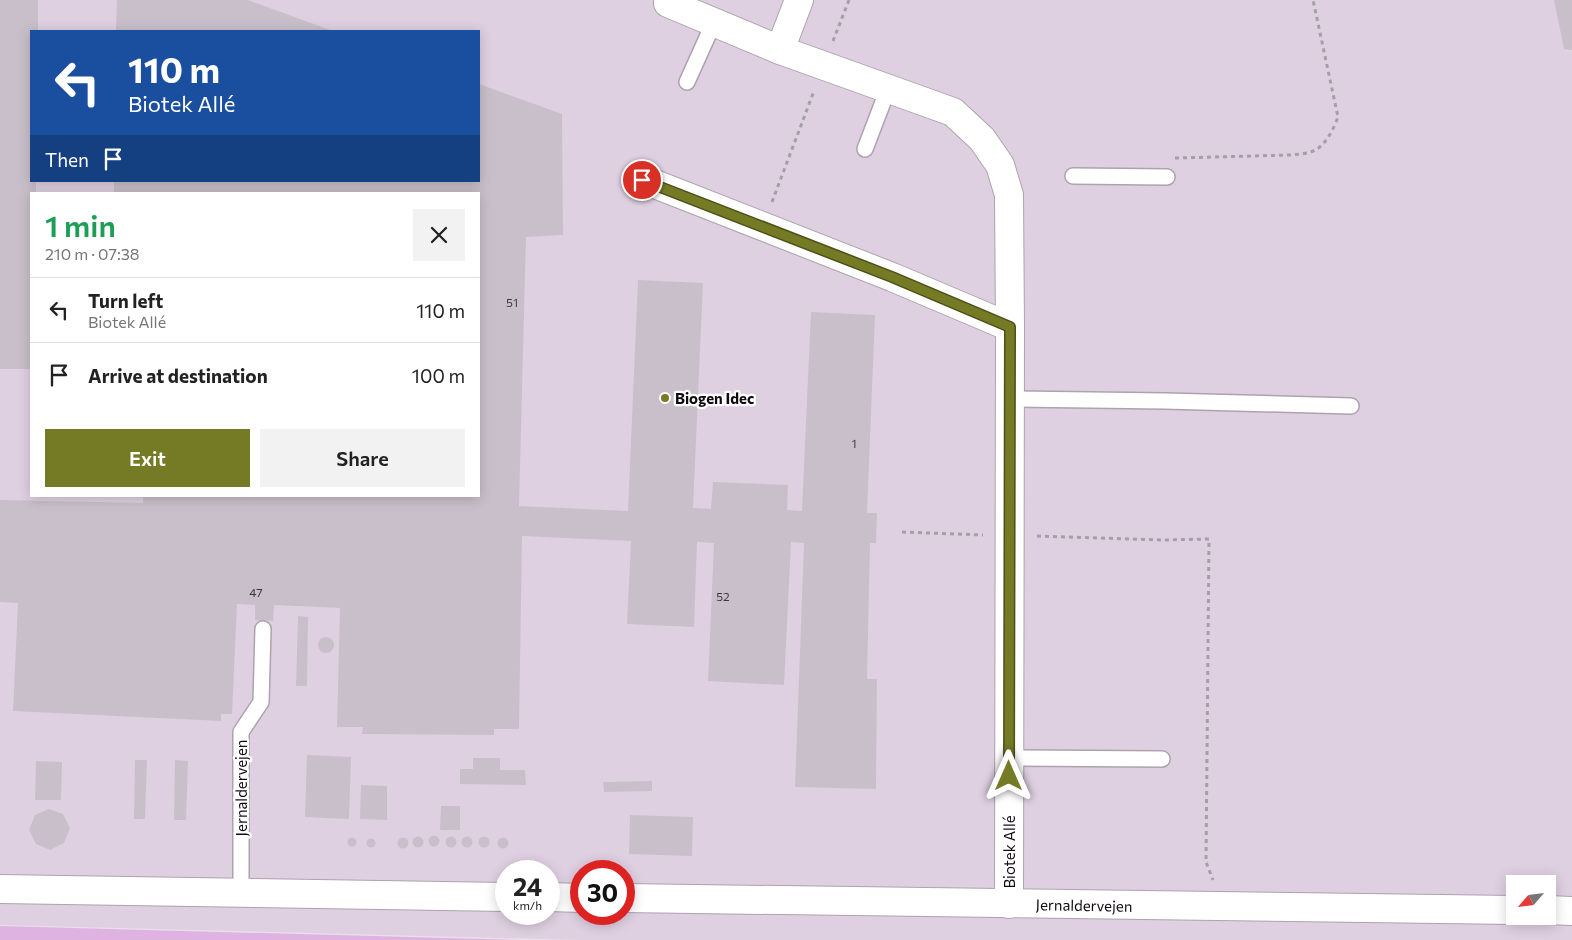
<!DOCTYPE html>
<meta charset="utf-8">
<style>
body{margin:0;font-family:Commissioner,sans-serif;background:#f2f2f2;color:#222;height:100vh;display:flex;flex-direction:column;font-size:19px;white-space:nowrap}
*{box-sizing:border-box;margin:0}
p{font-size:16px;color:#767676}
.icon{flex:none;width:28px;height:28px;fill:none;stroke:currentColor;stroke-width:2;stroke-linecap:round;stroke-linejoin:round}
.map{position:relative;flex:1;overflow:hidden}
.details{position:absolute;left:30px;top:192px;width:450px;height:305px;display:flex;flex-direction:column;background:#fff;border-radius:0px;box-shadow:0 2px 12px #0003}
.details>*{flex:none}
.guide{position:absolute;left:30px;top:30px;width:450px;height:152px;border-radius:0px;box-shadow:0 2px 12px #0003;background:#1a4fa0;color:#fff;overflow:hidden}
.needle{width:32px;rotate:242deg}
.tools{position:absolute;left:1506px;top:875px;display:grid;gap:10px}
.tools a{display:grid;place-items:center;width:50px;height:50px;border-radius:0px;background:#fff;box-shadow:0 2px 12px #0003;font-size:25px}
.speed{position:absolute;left:495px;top:860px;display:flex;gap:10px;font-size:25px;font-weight:700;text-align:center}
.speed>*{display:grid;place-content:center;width:65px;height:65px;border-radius:50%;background:#fff;box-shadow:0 2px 12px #0003;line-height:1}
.speed small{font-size:12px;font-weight:400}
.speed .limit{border:8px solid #d22;background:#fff;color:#111}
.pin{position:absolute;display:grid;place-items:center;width:42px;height:42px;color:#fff;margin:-21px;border:2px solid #fff;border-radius:50%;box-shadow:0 1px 5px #0007}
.me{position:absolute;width:55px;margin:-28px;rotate:0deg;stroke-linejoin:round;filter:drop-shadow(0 0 4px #0008)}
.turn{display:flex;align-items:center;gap:18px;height:105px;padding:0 15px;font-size:22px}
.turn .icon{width:65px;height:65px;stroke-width:2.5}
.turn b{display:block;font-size:35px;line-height:42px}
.then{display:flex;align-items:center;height:48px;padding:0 15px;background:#0003;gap:10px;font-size:19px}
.round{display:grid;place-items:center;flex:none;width:52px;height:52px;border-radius:0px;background:#f2f2f2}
.overview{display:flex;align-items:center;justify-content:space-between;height:85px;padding:0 15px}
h1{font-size:30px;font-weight:600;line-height:38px;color:#1e9e55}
.primary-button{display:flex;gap:10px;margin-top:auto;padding:10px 15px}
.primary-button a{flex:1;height:58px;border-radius:0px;background:#757b25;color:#fff;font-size:20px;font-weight:600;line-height:58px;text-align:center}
.primary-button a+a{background:#f2f2f2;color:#222}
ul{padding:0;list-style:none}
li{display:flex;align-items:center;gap:15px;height:65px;padding:0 15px;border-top:1px solid #e0e0e0}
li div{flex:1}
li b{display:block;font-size:19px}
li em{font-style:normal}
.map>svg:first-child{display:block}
.built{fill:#dfd0e1;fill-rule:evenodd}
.green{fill:#deb3e2}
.building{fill:#c9bfca}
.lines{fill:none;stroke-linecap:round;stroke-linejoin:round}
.service-casing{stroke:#aca3ad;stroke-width:18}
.minor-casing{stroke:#aca3ad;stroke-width:30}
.path{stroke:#a69ea7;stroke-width:3;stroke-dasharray:4 4;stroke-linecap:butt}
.service{stroke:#fff;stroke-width:15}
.minor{stroke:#fff;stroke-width:28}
.route-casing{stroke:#4c5018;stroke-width:12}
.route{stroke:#757b25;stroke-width:9}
.poi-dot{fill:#757b25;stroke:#fff;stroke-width:2}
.labels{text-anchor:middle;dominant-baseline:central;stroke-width:4.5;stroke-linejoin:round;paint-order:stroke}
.number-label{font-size:12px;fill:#3e383e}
.poi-label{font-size:15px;font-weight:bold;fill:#0f0b0f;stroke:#fff;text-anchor:start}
.street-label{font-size:15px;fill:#0f0b0f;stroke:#fff}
</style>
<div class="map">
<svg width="1572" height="940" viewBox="0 0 1572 940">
<rect width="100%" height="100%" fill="#e9dfea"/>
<path class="built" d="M0,0H1572V940H581L0,925ZM31,31H479V181H31ZM31,194H479V496H31ZM506,871H549V914H506ZM581,871H624V914H581ZM1515,884H1548V916H1515Z"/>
<polygon class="green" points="0,926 519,940 0,940"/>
<g class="building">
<polygon points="0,0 38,0 38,31 31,31 31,181 36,181 36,194 31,194 31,369 0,369"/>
<polygon points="117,0 248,0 333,31 116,31"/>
<polygon points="1554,0 1572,0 1572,50 1564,49"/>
<polygon points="479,84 562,114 563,235 526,237 519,506 628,511 638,280 703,283 693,508 711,509 713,482 788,485 787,510 802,511 811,312 875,315 867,513 877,513 876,543 870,543 867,679 877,679 876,789 795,787 804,543 791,542 784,685 708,681 714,543 697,542 694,627 627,624 631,541 522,536 519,729 494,729 494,735 362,734 363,727 337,727 340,608 274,605 273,621 255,620 255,605 237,604 232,714 221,714 221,721 13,711 18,603 0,602 0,500 143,503 143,496 479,496 479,194 114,194 114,181 479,181"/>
<polygon points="298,616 308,617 307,686 296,686"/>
<circle cx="326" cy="645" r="8"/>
<polygon points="307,755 351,757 349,819 305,817"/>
<polygon points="473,758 500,758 500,770 525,770 526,785 460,784 460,769 473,769"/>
<polygon points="135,760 147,760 145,819 134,819"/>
<polygon points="175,760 188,761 186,820 174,820"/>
<polygon points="36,761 62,762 61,800 35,800"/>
<polygon points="652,781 652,791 604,792 603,782"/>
<polygon points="361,785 387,786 387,820 360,819"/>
<polygon points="441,806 460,806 460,830 440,830"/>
<polygon points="49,809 63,814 70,828 64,843 50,850 36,844 29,830 35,815"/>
<polygon points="630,815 693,817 692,856 629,854"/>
<circle cx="434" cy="841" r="5.5"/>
<circle cx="451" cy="842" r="5.5"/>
<circle cx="418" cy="842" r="5.5"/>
<circle cx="467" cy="842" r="5.5"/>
<circle cx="484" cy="842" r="5.5"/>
<circle cx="503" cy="843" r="5.5"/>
<circle cx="403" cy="843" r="5.5"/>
<circle cx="352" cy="842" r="4.5"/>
<circle cx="371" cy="843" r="4.5"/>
</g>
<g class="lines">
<defs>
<g id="service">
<polyline points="687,82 714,22"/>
<polyline points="865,149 888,89"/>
<polyline points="1073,176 1167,177"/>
<polyline points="1009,399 1165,401 1351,406"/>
<polyline points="1009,758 1162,759"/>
<polyline points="241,893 241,732 261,702 263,629"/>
</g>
<g id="minor">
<polyline points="668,3 780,50 953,112 982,139 1000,165 1009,195 1010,327"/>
<polyline points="780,50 799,0"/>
<polyline points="642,179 892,277 1010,327 1009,904"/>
<polyline points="0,889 506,897"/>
<polyline points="549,897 581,898"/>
<polyline points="624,898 1515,910"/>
<polyline points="1548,910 1572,911"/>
</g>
</defs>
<use href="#service" class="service-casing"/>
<use href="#minor" class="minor-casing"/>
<g class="path">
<polyline points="833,41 849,0"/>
<path d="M1175,158L1291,155C1299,154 1308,154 1315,150C1326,145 1334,128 1338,117L1313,0"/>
<polyline points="772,202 814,91"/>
<polyline points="902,532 983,535"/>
<polyline points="1037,536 1164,540 1209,539 1206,862 1213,880"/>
</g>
<use href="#service" class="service"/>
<use href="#minor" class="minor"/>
</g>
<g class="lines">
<defs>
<polyline id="route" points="642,180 892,277 1010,327 1009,776"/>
</defs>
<use href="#route" class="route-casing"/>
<use href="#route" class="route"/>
</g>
<circle class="poi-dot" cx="665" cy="398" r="5"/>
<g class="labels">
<g class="number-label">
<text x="512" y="302">51</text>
<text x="854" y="443">1</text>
<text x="256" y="592">47</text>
<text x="723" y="596">52</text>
</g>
<g class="poi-label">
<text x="675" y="398">Biogen Idec</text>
</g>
<g class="street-label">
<text transform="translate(241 788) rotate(-90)">Jernaldervejen</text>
<text transform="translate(1009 852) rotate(-90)">Biotek Allé</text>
<text transform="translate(1084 905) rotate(1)">Jernaldervejen</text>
</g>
</g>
</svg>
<div class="tools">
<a><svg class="needle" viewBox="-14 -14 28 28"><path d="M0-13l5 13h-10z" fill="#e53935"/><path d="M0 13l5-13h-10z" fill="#767676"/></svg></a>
</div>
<div class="speed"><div>24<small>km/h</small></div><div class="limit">30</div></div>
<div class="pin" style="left:642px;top:180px;background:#d93025"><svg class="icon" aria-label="arrive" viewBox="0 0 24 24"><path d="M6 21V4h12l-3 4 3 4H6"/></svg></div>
<svg class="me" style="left:1009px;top:776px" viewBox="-20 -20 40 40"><path d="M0-17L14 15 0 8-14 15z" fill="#757b25" stroke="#fff" stroke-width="4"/></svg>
<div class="guide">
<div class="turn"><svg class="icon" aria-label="left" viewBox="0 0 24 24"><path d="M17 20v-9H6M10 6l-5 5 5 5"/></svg><div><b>110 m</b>Biotek Allé</div></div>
<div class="then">Then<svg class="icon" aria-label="arrive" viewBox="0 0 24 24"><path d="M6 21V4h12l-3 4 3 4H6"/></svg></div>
</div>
<section class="details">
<div class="overview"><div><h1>1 min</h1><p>210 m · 07:38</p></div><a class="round"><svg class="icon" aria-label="close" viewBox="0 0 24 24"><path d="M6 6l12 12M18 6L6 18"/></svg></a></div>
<ul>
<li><svg class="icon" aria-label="left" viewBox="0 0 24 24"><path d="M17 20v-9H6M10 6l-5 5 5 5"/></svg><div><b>Turn left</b><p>Biotek Allé</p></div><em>110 m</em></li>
<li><svg class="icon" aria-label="arrive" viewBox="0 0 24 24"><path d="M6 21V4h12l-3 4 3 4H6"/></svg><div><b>Arrive at destination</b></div><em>100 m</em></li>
</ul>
<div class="primary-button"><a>Exit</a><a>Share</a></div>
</section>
</div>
